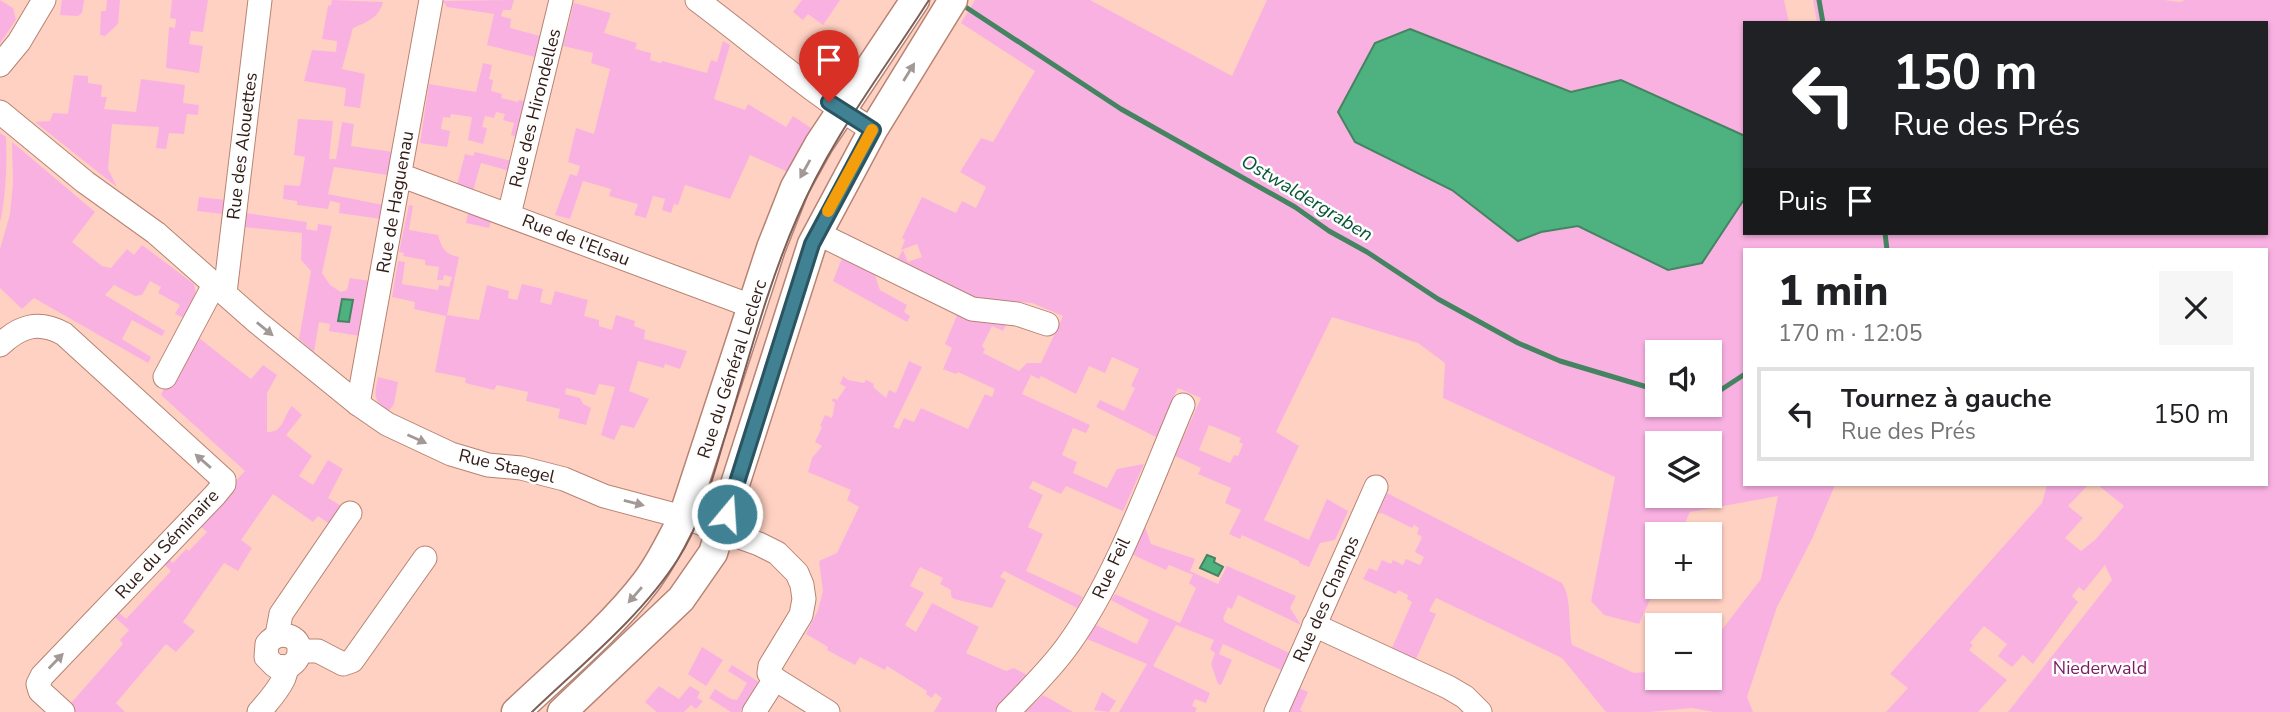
<!DOCTYPE html>
<html lang="fr">
<meta charset="utf-8">
<style>
body{margin:0;font-family:"Nunito Sans",sans-serif;background:#f6f6f6;color:#202124;height:100vh;display:flex;flex-direction:column;font-size:26px;white-space:nowrap}
*{box-sizing:border-box;margin:0}
p{font-size:23px;color:#757577}
.icon{flex:none;width:38px;height:38px;fill:none;stroke:currentColor;stroke-width:2;stroke-linecap:round;stroke-linejoin:round}
.map{position:relative;flex:1;overflow:hidden}
.side{position:absolute;left:1743px;top:248px;width:525px;height:238px;display:flex;flex-direction:column;background:#fff;border-radius:0px;box-shadow:0 2px 5px #0004}
.side>*{flex:none}
.top-card{position:absolute;left:1743px;top:21px;width:525px;height:214px;border-radius:0px;box-shadow:0 2px 5px #0004;background:#202124;color:#fff;overflow:hidden}
.buttons{position:absolute;left:1645px;top:340px;display:grid;gap:14px}
.buttons a{display:grid;place-items:center;width:77px;height:77px;border-radius:0px;background:#fff;box-shadow:0 2px 5px #0004;font-size:35px}
.pin{position:absolute;display:grid;place-items:center;width:60px;height:60px;color:#fff;margin:-72px -30px;border-radius:50% 50% 50% 0;rotate:-45deg;box-shadow:0 0 7px #0007}
.pin .icon{rotate:45deg}
.me{position:absolute;width:77px;margin:-38px;rotate:18deg;stroke-linejoin:round;filter:drop-shadow(0 0 5px #0008)}
.turn{display:flex;align-items:center;gap:24px;height:147px;padding:0 35px;font-size:32px}
.turn .icon{width:91px;height:91px;stroke-width:2.5}
.turn b{display:block;font-size:49px;line-height:60px}
.then{display:flex;align-items:center;height:66px;padding:0 35px;background:#0003;gap:14px;font-size:26px}
.round{display:grid;place-items:center;flex:none;width:74px;height:74px;border-radius:0px;background:#f6f6f6}
.head{display:flex;align-items:center;justify-content:space-between;height:119px;padding:0 35px}
h1{font-size:42px;font-weight:800;line-height:52px}
ul{padding:0;list-style:none}
li{display:flex;align-items:center;gap:21px;height:94px;margin:0 14px 10px;padding:0 21px;border:4px solid #e0e0e0;border-radius:0px}
li div{flex:1}
li b{display:block;font-size:26px}
li em{font-style:normal}
.map>svg:first-child{display:block}
.green{fill:#f9b1e2;fill-rule:evenodd}
.water{fill:#4eb180;stroke:#458460;stroke-width:2}
.lines{fill:none;stroke-linecap:round;stroke-linejoin:round}
.stream{stroke:#458460;stroke-width:5}
.minor-casing{stroke:#b78372;stroke-width:25}
.major-casing{stroke:#b78372;stroke-width:31}
.minor{stroke:#fff;stroke-width:23}
.major{stroke:#fff;stroke-width:28}
.tram{stroke:#7f6057;stroke-width:2}
.oneway{fill:#a29896}
.route-casing{stroke:#2a5460;stroke-width:18}
.route{stroke:#408193;stroke-width:12}
.slow{stroke:#f59e0b;stroke-width:12}
.labels{text-anchor:middle;dominant-baseline:central;stroke-width:5;stroke-linejoin:round;paint-order:stroke}
.street-label{font-size:18px;fill:#301b15;stroke:#fefefe}
.park-label{font-size:18px;fill:#791c63;stroke:#fefefe}
.water-label{font-size:19px;font-style:italic;fill:#055635;stroke:#fefefe}
</style>
<div class="map">
<svg width="2290" height="712" viewBox="0 0 2290 712">
<rect width="100%" height="100%" fill="#ffd1c2"/>
<g class="green">
<polygon points="0,0 13,8 16,20 0,43"/>
<polygon points="62,0 84,0 82,13 78,16 60,15"/>
<polygon points="107,0 120,0 118,24 105,36 100,35 101,11 106,11"/>
<polygon points="172,0 208,0 203,32 191,31 189,44 203,46 199,73 166,68 169,27 175,28 176,19 170,18"/>
<path d="M332,0L383,2C379,18 367,22 353,28L342,69L365,74L360,108L344,106L346,88L304,81L312,50L336,52L337,41L322,39L328,6L331,5Z"/>
<polygon points="514,0 511,10 503,10 501,16 511,19 510,28 540,36 535,57 487,45 494,14 447,7 443,1"/>
<polygon points="802,0 840,0 823,25 808,14 803,20 793,12"/>
<path d="M975,0H1090L1232,76L1267,0H1784L1789,23H1745V233H2266V23H1817L1813,0H2164L2180,2L2185,0H2290V712H2008L2112,580L2105,565L2084,591L2079,587L2072,596L2078,602L2033,664L2023,655L2012,667L1998,656L2007,644L1984,626L1970,643L1973,645L1969,650L2007,680L1978,712H1886L1908,688L1890,674L2042,503L2047,485H2088L2068,506L2083,518L2065,538L2081,551L2095,540L2124,506L2098,485H2266V250H1745V485H1835L1812,539L1777,607L1747,697L1753,712H1714L1692,708L1649,712H1606L1562,658L1436,598L1429,611L1436,614L1416,659L1392,648L1412,602L1407,599L1408,595L1398,590L1396,594L1363,579L1369,568L1377,571L1382,560L1391,564L1393,560L1403,565L1406,559L1420,565L1424,557L1415,552L1422,537L1417,534L1419,528L1414,525L1412,528L1382,513L1378,514L1387,493L1562,583C1572,598 1568,625 1572,645L1634,673L1657,671V677H1710V645L1761,579L1778,496L1690,512L1680,534H1657V584L1639,624L1604,615L1591,601L1615,477L1443,398L1445,363L1418,343L1332,317L1276,432L1299,446L1264,520L1309,540L1327,499L1348,511L1335,540L1320,543L1309,567L1299,563V561L1242,535L1240,539L1229,534L1241,510L1225,503L1231,488L1198,474L1201,468L1175,456L1201,398L1178,388L1156,437L1096,407L1100,400L1124,411L1135,388L1131,386L1139,369L1112,357L1105,373L1089,366L1076,394L1041,376L1039,379L1031,375L1022,394L1090,425L1086,433L1073,428L1062,455L1077,462L1073,473L1107,488L1117,469L1144,464L1123,511L1066,486L1061,494L1033,481L1029,488L1043,495L1028,527L1043,534L1026,571L1083,597L1077,608L1004,571L1000,577L1006,580L992,608L954,599L951,596V590L940,584L943,578L920,567L910,586L924,593L905,625L916,632L932,603L979,627L966,653L1006,671L1014,668L1027,675L994,712H934L942,698L935,693L932,698L926,694L927,691L887,666L885,670L860,657L855,665L827,650L828,647L806,634L818,610L823,591L819,561L837,553L859,507L847,500L851,490L808,472L812,458L822,446L815,442L822,427L820,426L825,415L832,418L835,403L832,401L833,398L837,400L846,387L840,384L843,376L848,380L864,383L866,380L874,384L873,387L886,398L889,390L896,393L909,361L922,367L893,427L899,429L904,418L914,422L921,408L968,429L985,394L992,397L995,389L958,372L956,374L943,369L952,348L945,344L956,318L958,309L1008,321L1003,331L992,326L982,346L985,349L983,353L1019,371L1027,363H1041L1063,316L1032,303L1000,300L979,304L894,264L903,250L908,262L922,257L917,244L901,250L905,240L902,238L922,197L956,213L962,201L976,208L986,187L960,172L981,138L993,142L1035,71L961,23ZM1657,352H1710V404H1657ZM1209,425L1241,438L1239,442L1243,444L1238,456L1234,455L1230,463L1199,450ZM1657,443H1710V495H1657Z"/>
<polygon points="574,3 611,13 604,33 637,43 635,49 651,53 650,60 661,63 662,61 707,73 711,60 717,62 723,41 730,45 714,99 745,110 748,104 786,127 793,116 814,130 788,172 750,155 730,199 685,185 678,205 674,204 671,213 662,210 665,199 653,196 646,218 634,215 638,204 609,196 611,189 583,181 570,219 555,215 570,174 577,176 580,166 568,162 576,128 594,134 610,69 591,63 593,53 563,46"/>
<polygon points="483,63 492,65 489,79 493,80 491,91 502,94 501,98 518,102 519,100 525,101 519,138 511,135 514,123 503,120 505,114 496,112 494,118 485,116 482,127 487,128 483,144 468,140 472,117 451,114 450,118 443,117 441,129 450,131 447,147 420,143 429,84 476,92"/>
<polygon points="74,75 88,76 88,83 102,85 101,97 107,97 104,109 136,112 141,79 185,85 183,103 199,105 198,115 187,114 184,134 169,133 166,149 156,148 159,127 112,124 108,169 117,187 35,122 50,121 53,113 68,114"/>
<polygon points="298,119 333,121 329,159 336,159 342,122 354,124 351,146 393,152 388,175 334,167 328,194 383,205 381,219 339,213 340,203 330,201 328,209 297,205 297,201 283,199 284,185 300,186 305,157 294,155"/>
<path d="M0,133L6,137C7,166 6,195 0,223Z"/>
<polygon points="12,142 95,212 72,242 102,266 111,268 127,249 134,255 142,245 194,284 196,295 184,318 175,314 180,305 158,293 161,287 150,281 142,295 135,296 114,285 105,295 165,331 162,336 132,320 122,339 151,357 148,363 34,298 22,309 0,288 0,249 10,214 13,184"/>
<polygon points="475,152 512,161 510,171 481,163 473,191 457,185 465,154 473,156"/>
<polygon points="199,197 225,200 223,214 197,211"/>
<path d="M409,205L413,206L409,230L438,235C442,249 445,254 459,257L447,315L479,320L487,285L509,291L508,298L517,300L522,284L543,289L540,302L551,305L555,291L588,300L584,316L599,320V326L612,330L616,315L635,321L634,326L645,330L644,339L687,351L680,369L665,364L664,368L638,361L629,391L649,399L634,428L621,425L614,440L601,435L615,387L599,384L595,395L566,388L565,394L580,398L583,404L591,408L586,425L558,418L560,409L526,401L528,392L497,385L494,390L465,383L466,378L435,372L446,316L414,309L415,302L392,297L398,261L405,262L402,284L438,290L439,285L449,287L452,277L444,275L443,280H437L439,267L425,265V260L403,256L404,253L399,252Z"/>
<polygon points="245,213 307,222 306,229 317,231 318,224 332,226 322,273 330,285 341,292 347,290 350,278 370,281 360,336 329,331 330,324 319,322 314,352 299,339 311,271 301,260 302,233 243,227"/>
<polygon points="468,213 491,221 489,228 466,223"/>
<polygon points="844,253 873,270 880,290 907,305 904,312 910,316 907,322 833,281"/>
<path d="M199,338L251,379L263,365L277,375L267,393V432C284,433 283,416 292,406L302,415L286,435L312,456L299,476L313,485L328,460L343,469L328,498L343,507L331,525L318,516L313,522L273,494L241,540L252,548L238,571L224,563L183,622L195,631L176,652L166,644L116,703L125,712H71L54,696L58,692L71,703L123,644L120,640L129,630L108,611L112,607L126,619L171,571L161,561L165,556L173,563L186,549L189,551L207,532L197,523L245,471L161,395L168,379L176,382Z"/>
<path d="M378,377L398,382L394,404L388,412C373,399 374,396 378,377Z"/>
<polygon points="1144,524 1151,544 1195,559 1190,571 1218,584 1227,566 1296,596 1290,608 1301,625 1238,595 1232,609 1228,607 1223,618 1225,622 1289,653 1281,670 1223,644 1219,654 1232,660 1221,685 1218,684 1211,664 1215,653 1210,649 1214,640 1176,625 1153,666 1210,693 1206,703 1195,699 1192,706 1197,708 1195,712 1119,712 1147,664 1087,639 1096,625 1137,644 1149,620 1111,600 1115,594 1180,623 1196,588 1189,583 1193,575 1169,565 1166,570 1131,554"/>
<polygon points="702,647 723,660 706,686 688,674"/>
<polygon points="732,665 759,682 740,712 731,712 709,698 715,689 731,699 737,700 747,683 728,671"/>
<polygon points="659,686 679,699 690,686 700,692 697,698 703,701 696,709 691,705 684,712 657,712 645,702"/>
<polygon points="1299,688 1308,692 1300,710 1303,712 1289,712"/>
<polygon points="1102,692 1116,701 1109,712 1094,710"/>
<polygon points="1043,695 1073,712 1025,712"/>
</g>
<g class="water">
<polygon points="1410,29 1571,92 1621,80 1745,136 1745,198 1702,263 1668,270 1578,226 1541,232 1518,241 1452,190 1355,142 1338,112 1375,43"/>
<polygon points="342,299 353,300 349,322 338,321"/>
<polygon points="1207,555 1215,558 1214,562 1223,567 1218,576 1200,568"/>
</g>
<g class="lines">
<g class="stream">
<polyline points="1819,0 1823,23"/>
<polyline points="961,4 1121,109 1295,207 1329,231 1367,252 1438,299 1518,343 1560,361 1657,390"/>
<polyline points="1885,233 1887,250"/>
<polyline points="1710,397 1745,374"/>
</g>
<defs>
<g id="minor">
<path d="M697,0C756,44 810,92 873,130"/>
<polyline points="0,65 19,42 44,0"/>
<polyline points="0,112 85,182 156,233 257,322 358,404 387,424 451,454 488,465 521,468 564,479 604,496 683,517 759,544 777,553 797,573 802,585 804,599 801,615 770,666 769,673 775,679 828,712"/>
<polyline points="400,175 751,306"/>
<polyline points="509,215 561,0"/>
<polyline points="817,233 972,309 1017,314 1047,324"/>
<polyline points="225,293 260,0"/>
<path d="M0,345C20,326 38,320 64,334L224,480V484L215,495L42,676L38,684L40,691L63,712"/>
<polyline points="165,377 215,283"/>
<polyline points="358,404 431,0"/>
<polyline points="1314,625 1448,687 1465,697 1480,712"/>
<polyline points="277,635 281,614 350,513"/>
<polyline points="299,651 318,651 343,664 352,661 425,558"/>
<path d="M259,712C268,702 277,692 283,680C285,677 285,673 287,669C290,665 296,663 298,657C306,637 280,627 267,644L266,657L275,666L288,667"/>
<polyline points="754,712 775,679"/>
<path d="M1008,712C1029,690 1051,669 1068,645C1117,577 1150,482 1183,405"/>
<polyline points="1276,712 1376,487"/>
</g>
<g id="major">
<path d="M516,712C558,672 611,628 646,582C661,562 672,539 683,517L771,248L795,187L819,144L915,0"/>
<polyline points="562,712 681,599 713,553 812,244 873,130 953,0"/>
</g>
</defs>
<use href="#minor" class="minor-casing"/>
<use href="#major" class="major-casing"/>
<use href="#minor" class="minor"/>
<use href="#major" class="major"/>
<path class="tram" d="M532,712C581,665 642,616 678,559C701,523 712,480 724,440C747,366 766,289 797,218C830,139 883,72 929,0"/>
</g>
<defs><path id="oneway-solid" d="M-6-.8H1V-3.2L6.5 0L1 3.2V.8H-6Z" transform="scale(1.75)"/></defs>
<g class="oneway">
<use href="#oneway-solid" transform="translate(909 72) rotate(-58)"/>
<use href="#oneway-solid" transform="translate(805 169) rotate(119)"/>
<use href="#oneway-solid" transform="translate(265 329) rotate(39)"/>
<use href="#oneway-solid" transform="translate(417 439) rotate(24)"/>
<use href="#oneway-solid" transform="translate(203 461) rotate(-139)"/>
<use href="#oneway-solid" transform="translate(634 503) rotate(14)"/>
<use href="#oneway-solid" transform="translate(635 595) rotate(131)"/>
<use href="#oneway-solid" transform="translate(56 661) rotate(-46)"/>
</g>
<g class="lines">
<defs>
<polyline id="route" points="727,514 812,244 873,130 829,102"/>
</defs>
<use href="#route" class="route-casing"/>
<use href="#route" class="route"/>
<polyline class="slow" points="828,211 872,130"/>
</g>
<g class="labels">
<g class="street-label">
<text transform="translate(535 108) rotate(-76)">Rue des Hirondelles</text>
<text transform="translate(242 146) rotate(-83)">Rue des Alouettes</text>
<text transform="translate(395 202) rotate(-80)">Rue de Haguenau</text>
<text transform="translate(576 240) rotate(21)">Rue de l'Elsau</text>
<text transform="translate(732 369) rotate(-72)">Rue du Général Leclerc</text>
<text transform="translate(507 466) rotate(13)">Rue Staegel</text>
<text transform="translate(167 544) rotate(-47)">Rue du Séminaire</text>
<text transform="translate(1111 568) rotate(-65)">Rue Feil</text>
<text transform="translate(1326 599) rotate(-66)">Rue des Champs</text>
</g>
<g class="park-label">
<text x="2100" y="668">Niederwald</text>
</g>
<g class="water-label">
<text transform="translate(1307 198) rotate(31)">Ostwaldergraben</text>
</g>
</g>
</svg>
<div class="buttons">
<a><svg class="icon" aria-label="sound" viewBox="0 0 24 24"><path d="M4 9h4l5-4v14l-5-4H4zM17 9q2 3 0 6"/></svg></a>
<a><svg class="icon" aria-label="layers" viewBox="0 0 24 24"><path d="M12 4l9 5-9 5-9-5zM3 14l9 5 9-5"/></svg></a>
<a>+</a>
<a>−</a>
</div>
<div class="pin" style="left:829px;top:102px;background:#d93025"><svg class="icon" aria-label="arrive" viewBox="0 0 24 24"><path d="M6 21V4h12l-3 4 3 4H6"/></svg></div>
<svg class="me" style="left:727px;top:514px" viewBox="-20 -20 40 40"><circle r="17" fill="#408193" stroke="#fff" stroke-width="3"/><path d="M0-11L8 9 0 5-8 9z" fill="#fff"/></svg>
<div class="top-card">
<div class="turn"><svg class="icon" aria-label="left" viewBox="0 0 24 24"><path d="M17 20v-9H6M10 6l-5 5 5 5"/></svg><div><b>150 m</b>Rue des Prés</div></div>
<div class="then">Puis<svg class="icon" aria-label="arrive" viewBox="0 0 24 24"><path d="M6 21V4h12l-3 4 3 4H6"/></svg></div>
</div>
<section class="side">
<div class="head"><div><h1>1 min</h1><p>170 m · 12:05</p></div><a class="round"><svg class="icon" aria-label="close" viewBox="0 0 24 24"><path d="M6 6l12 12M18 6L6 18"/></svg></a></div>
<ul>
<li><svg class="icon" aria-label="left" viewBox="0 0 24 24"><path d="M17 20v-9H6M10 6l-5 5 5 5"/></svg><div><b>Tournez à gauche</b><p>Rue des Prés</p></div><em>150 m</em></li>
</ul>
</section>
</div>
